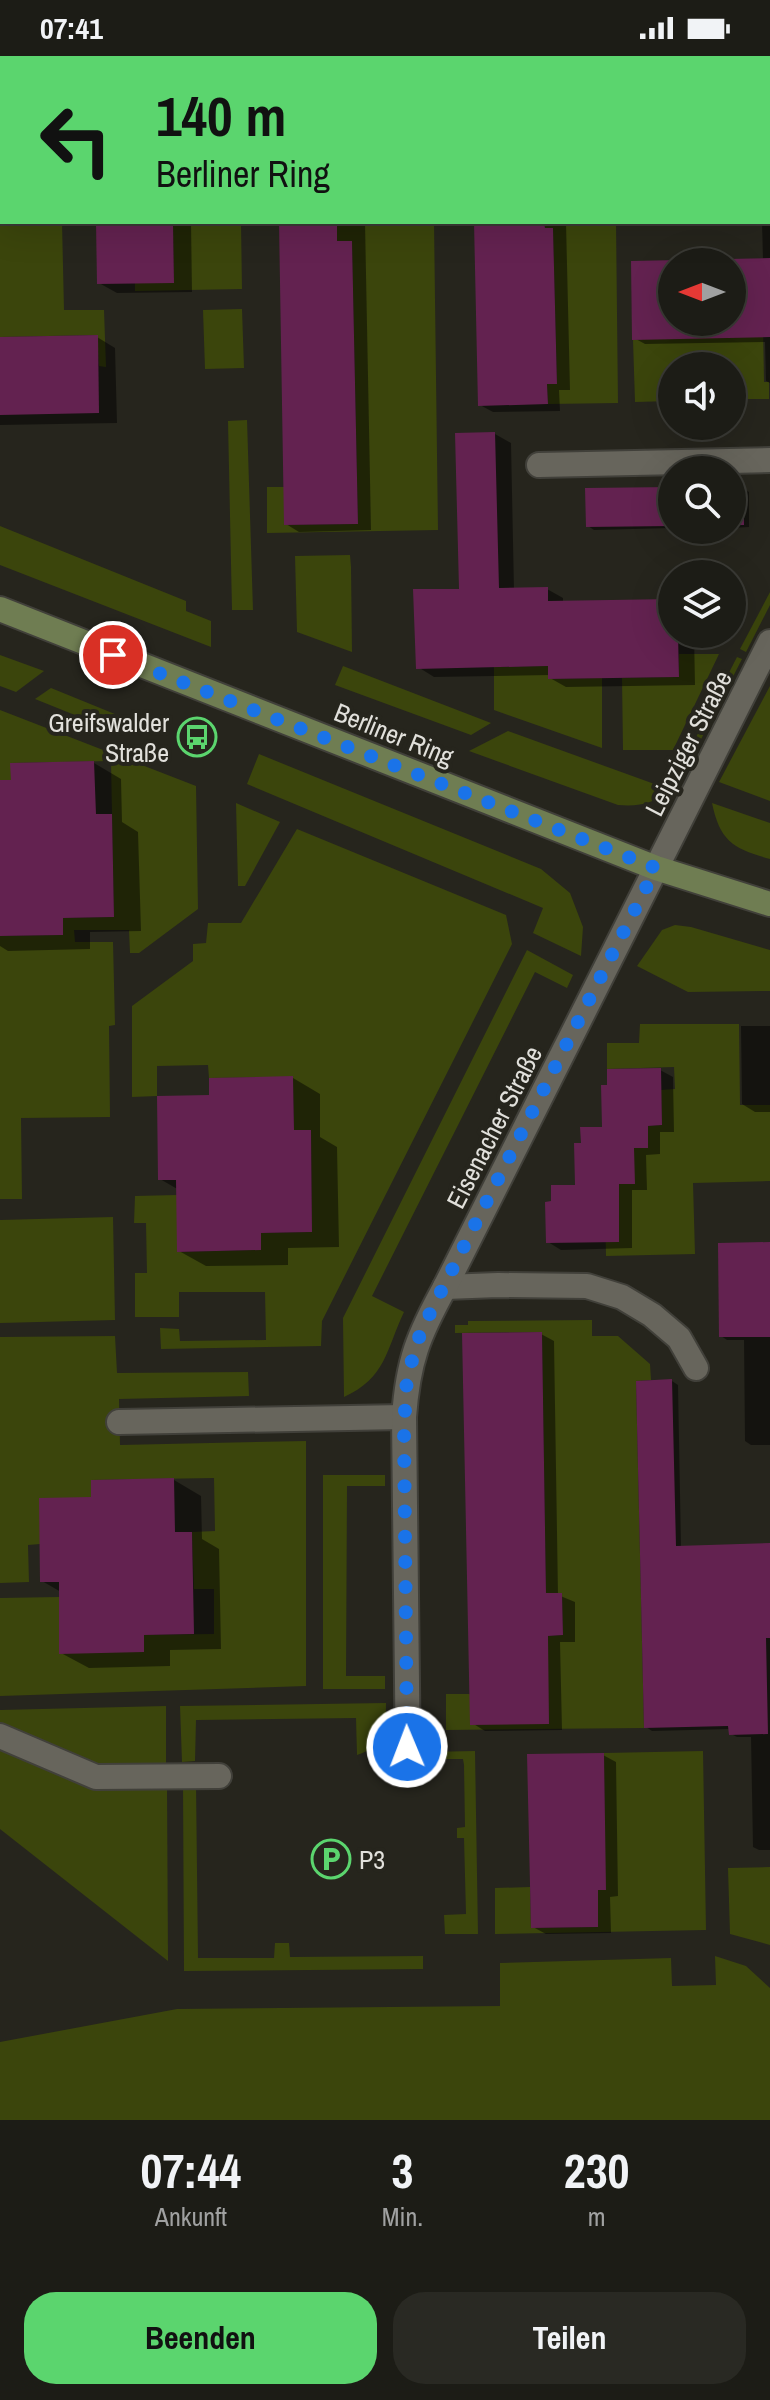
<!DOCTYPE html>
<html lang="de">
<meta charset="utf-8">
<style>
body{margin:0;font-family:"Archivo Narrow",sans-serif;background:#292923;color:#f1f3f6;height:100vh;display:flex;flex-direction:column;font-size:30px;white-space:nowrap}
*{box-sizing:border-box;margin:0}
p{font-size:26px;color:#a0a1a1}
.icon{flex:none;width:44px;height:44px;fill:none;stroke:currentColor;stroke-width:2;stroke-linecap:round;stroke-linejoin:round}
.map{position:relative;height:2064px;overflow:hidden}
.drawer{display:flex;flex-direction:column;background:#1c1c16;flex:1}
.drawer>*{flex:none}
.top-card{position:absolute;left:0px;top:0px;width:770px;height:168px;box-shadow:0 8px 32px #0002,0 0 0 2px #3a3a35;background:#5bd56e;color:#111;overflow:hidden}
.needle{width:52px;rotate:270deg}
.fabs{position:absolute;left:658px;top:192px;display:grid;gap:16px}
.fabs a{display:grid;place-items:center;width:88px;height:88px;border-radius:50%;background:#1c1c16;box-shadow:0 8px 32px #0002,0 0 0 2px #3a3a35;font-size:40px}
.pin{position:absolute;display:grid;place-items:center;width:68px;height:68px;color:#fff;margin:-34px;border:4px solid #fff;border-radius:50%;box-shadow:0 2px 8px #0007}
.me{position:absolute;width:88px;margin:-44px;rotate:359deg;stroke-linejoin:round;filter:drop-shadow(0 0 6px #0008)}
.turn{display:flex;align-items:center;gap:28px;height:168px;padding:0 24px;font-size:36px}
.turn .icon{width:104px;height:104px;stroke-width:2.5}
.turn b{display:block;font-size:56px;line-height:68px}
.eta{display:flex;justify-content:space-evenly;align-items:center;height:136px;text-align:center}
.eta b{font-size:48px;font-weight:800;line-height:56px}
.button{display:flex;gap:16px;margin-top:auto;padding:16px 24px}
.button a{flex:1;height:92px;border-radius:32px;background:#5bd56e;color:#111;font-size:32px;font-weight:800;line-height:92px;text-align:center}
.button a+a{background:#292923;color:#f1f3f6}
.status{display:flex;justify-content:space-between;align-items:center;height:56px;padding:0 40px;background:#1c1c16;direction:ltr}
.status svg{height:22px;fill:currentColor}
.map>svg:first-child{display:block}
.green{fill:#3b450c}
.shadow{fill:#0007}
.building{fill:#632250;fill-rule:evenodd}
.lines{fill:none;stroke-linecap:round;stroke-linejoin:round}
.lane-casing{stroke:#41403a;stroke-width:28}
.street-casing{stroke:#41403a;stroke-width:28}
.secondary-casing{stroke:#41403a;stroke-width:28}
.lane{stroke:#67655c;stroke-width:24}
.street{stroke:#67655c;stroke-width:24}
.secondary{stroke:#6f7d52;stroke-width:24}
.route{stroke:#1a73e8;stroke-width:14;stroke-dasharray:0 25.2}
.labels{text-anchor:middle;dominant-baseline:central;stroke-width:8;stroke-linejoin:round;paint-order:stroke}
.poi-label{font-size:26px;fill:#e1e0db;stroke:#26251d;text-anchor:end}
.street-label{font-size:26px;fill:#e1e0db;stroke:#26251d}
</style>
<div class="status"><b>07:41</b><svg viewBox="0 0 49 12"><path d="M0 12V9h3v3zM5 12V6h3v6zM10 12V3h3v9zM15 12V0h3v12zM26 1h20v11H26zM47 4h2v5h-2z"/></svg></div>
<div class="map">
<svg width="770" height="2064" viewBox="0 0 770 2064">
<rect width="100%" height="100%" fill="#26251d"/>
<g class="green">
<polygon points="0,32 2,32 2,166 62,166 64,254 104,254 106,311 99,310 97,279 0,281"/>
<polygon points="173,166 241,166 242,233 135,235 135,227 174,226"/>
<polygon points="337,166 434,166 438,474 267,477 267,431 284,431 285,469 358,468 352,185 337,185"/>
<polygon points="544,166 616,166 618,347 548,348 547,328 557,327 553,173 545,172"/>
<polygon points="242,253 244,312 205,313 203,254"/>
<polygon points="763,271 764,326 769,326 769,343 732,343 732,310 672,310 672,345 635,346 633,284"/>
<polygon points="247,364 253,554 232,554 228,365"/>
<polygon points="0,470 186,545 186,555 211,565 211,591 0,509"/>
<polygon points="350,499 351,511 352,596 297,576 295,500"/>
<polygon points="770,536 770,549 746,596 740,593"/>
<polygon points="679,598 719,598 673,694 623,694 622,622 679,621"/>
<polygon points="0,599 44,615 16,636 0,630"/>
<polygon points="737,601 742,603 693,699 688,697"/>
<polygon points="343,610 491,667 471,679 335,629"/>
<polygon points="548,610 548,623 602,622 602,692 494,654 494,611"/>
<polygon points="770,630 770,745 719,726"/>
<polygon points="51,632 132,665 127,680 35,643"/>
<polygon points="0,654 196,730 198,853 139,897 130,897 129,874 74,874 75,886 113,886 115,969 109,970 110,1061 21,1062 22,1143 0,1143 0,880 63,879 63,862 114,861 111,705 11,707 11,724 0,724"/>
<path d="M508,675L671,734C654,747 640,751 618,749L469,695Z"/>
<polygon points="259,698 541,813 570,837 583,871 581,900 533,877 543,852 247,728"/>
<polygon points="236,747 280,766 245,830 238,830"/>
<path d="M712,747L770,767V803C734,793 720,786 712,747Z"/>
<polygon points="297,773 506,859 512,888 322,1265 321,1290 161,1293 160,1272 179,1273 180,1285 266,1284 265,1236 179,1236 179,1261 135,1261 135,1217 147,1217 146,1167 134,1167 135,1140 177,1139 178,1196 261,1194 261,1177 312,1176 311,1074 294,1074 293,1021 209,1022 208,1009 157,1010 157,1040 132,1041 132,950 193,905 193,888 206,887 208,867 241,867"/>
<polygon points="675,869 691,871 770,894 770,935 688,936 637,910 662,874"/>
<path d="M527,894L573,919L567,932L535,916L372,1240L404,1256C386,1294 386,1322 344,1341L343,1262Z"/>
<polygon points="640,968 739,968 740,1049 770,1049 770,1125 693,1127 695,1198 606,1200 605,1151 619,1150 619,1128 634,1092 648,1092 648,1070 662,1069 661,1034 675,1033 674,1011 607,1013 607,987 639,987"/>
<polygon points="113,1161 115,1264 0,1267 0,1164"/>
<polygon points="592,1264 592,1280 618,1280 650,1308 651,1324 636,1325 644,1672 446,1674 446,1638 469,1638 548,1654 548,1580 563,1579 562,1537 546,1537 542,1276 455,1277 455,1269 468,1269 468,1265"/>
<polygon points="115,1280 117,1317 248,1316 249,1340 119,1343 120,1389 306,1385 306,1630 0,1640 0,1542 59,1541 59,1597 144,1579 214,1578 214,1533 194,1533 192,1476 215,1475 214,1422 92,1424 91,1441 40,1488 28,1489 29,1526 0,1527 0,1281"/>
<polygon points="323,1419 385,1419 385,1430 347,1430 346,1620 385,1620 385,1633 323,1633"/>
<path d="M386,1647C386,1675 385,1690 357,1699L356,1662L196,1664L195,1705L182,1706L180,1650Z"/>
<polygon points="166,1650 166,1713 97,1713 0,1673 0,1654"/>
<polygon points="0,1687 167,1728 168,1905 0,1773"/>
<polygon points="475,1695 478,1878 445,1878 444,1859 466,1858 464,1782 457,1782 457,1772 465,1771 464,1709 463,1703 426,1703 426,1696"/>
<polygon points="703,1695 706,1874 495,1878 495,1832 530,1831 531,1872 598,1871 598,1834 605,1834 604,1697"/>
<polygon points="183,1727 196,1727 198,1902 274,1902 275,1887 289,1887 290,1901 423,1900 423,1913 184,1915"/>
<polygon points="770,1811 770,1889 730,1878 728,1812"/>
<polygon points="715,1900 746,1910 770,1932 770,2064 0,2064 0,1986 177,1953 500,1950 500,1907 671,1902 672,1930 716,1929"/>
</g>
<g class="shadow">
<polygon points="0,0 17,0 2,2 2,39"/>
<rect x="95" y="0" width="93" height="2"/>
<rect x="307" y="0" width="83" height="2"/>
<polygon points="766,2 770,2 770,327 766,325 765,286 645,288 634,282 672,206 672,266 732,266 732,206 681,206 763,204 762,166 768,166"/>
<polygon points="98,166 191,166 192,236 117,237 99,227"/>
<polygon points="280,166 365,166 371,474 299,476 286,468"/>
<polygon points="475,166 566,166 570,334 559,334 560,355 493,356 480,349"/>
<polygon points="97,281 115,292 117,367 0,369 0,283"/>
<polygon points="495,378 511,387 514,534 547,533 563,542 563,547 672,545 672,578 694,578 695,629 566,631 550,622 550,619 434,621 418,611 461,535"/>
<polygon points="732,432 742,432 749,436 749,471 732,472"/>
<polygon points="672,433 672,472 594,474 588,470"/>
<polygon points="94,707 121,723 122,766 138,776 141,875 90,876 90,893 8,895 0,890 0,726 13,725"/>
<polygon points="741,970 770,970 770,1056 755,1056 742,1048"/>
<polygon points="660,1014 673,1021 674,1076 660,1076 660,1098 646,1099 647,1134 632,1134 632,1192 561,1194 548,1186 577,1131 584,1089 604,1073"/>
<polygon points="293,1022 320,1038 320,1081 337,1091 339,1191 288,1192 288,1209 206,1210 179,1195 179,1134 160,1123 211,1041"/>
<polygon points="770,1188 770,1389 751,1389 745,1385 744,1284 727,1284 721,1280"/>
<polygon points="541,1278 554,1285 558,1539 575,1546 575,1586 560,1586 562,1674 485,1675 472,1667"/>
<polygon points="672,1325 678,1329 681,1491 770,1489 770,1794 759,1794 753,1791 751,1681 737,1681 731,1678 731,1673 652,1675 646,1671"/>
<polygon points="174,1424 201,1440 202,1483 219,1493 221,1593 170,1594 170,1610 89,1612 61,1597 61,1536 42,1525"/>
<polygon points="603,1699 616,1706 618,1840 610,1841 611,1877 546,1878 533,1871"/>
</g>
<g class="building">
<polygon points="96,166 173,166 174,227 97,228"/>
<polygon points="279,166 337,166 337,185 352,185 358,468 284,469"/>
<polygon points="474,166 544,166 545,172 553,172 557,328 547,328 548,348 478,350"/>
<path d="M770,202V281L632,284L631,205ZM672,206H732V266H672Z"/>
<polygon points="98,279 99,357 0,359 0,281"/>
<polygon points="495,376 499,532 548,531 548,545 672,543 672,578 678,578 679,621 548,623 548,610 416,613 413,533 459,533 455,377"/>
<polygon points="732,430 743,430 744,469 732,469"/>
<polygon points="672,431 672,470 586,471 585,432"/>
<polygon points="94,705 96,758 112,758 114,861 63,862 63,879 0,880 0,724 11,724 10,707"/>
<polygon points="661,1012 662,1069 648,1070 648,1092 634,1092 635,1128 619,1128 619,1186 546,1187 545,1146 551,1145 551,1129 575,1129 574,1087 581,1087 580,1071 602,1071 601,1029 607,1029 607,1013"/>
<polygon points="293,1020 294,1074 311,1074 312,1176 261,1177 261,1194 177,1196 176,1124 158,1124 157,1040 209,1039 209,1022"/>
<polygon points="770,1186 770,1281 719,1281 718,1187"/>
<polygon points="542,1276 546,1537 562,1537 563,1579 548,1580 549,1668 470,1669 462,1277"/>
<polygon points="672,1323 676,1490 770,1487 770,1582 766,1582 768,1678 729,1679 728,1670 644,1672 636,1325"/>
<polygon points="174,1422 175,1476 192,1476 194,1578 144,1579 144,1596 59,1598 59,1526 40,1526 39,1442 91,1441 91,1424"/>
<polygon points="604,1697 606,1834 598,1834 598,1871 531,1872 527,1698"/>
</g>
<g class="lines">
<defs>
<g id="lane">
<polyline points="30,0 30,2"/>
<polyline points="119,1366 404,1361"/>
<polyline points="0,1680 96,1721 219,1720"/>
</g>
<g id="street">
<polyline points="539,409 770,404"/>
<polyline points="445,1231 498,1229 587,1230 622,1241 652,1259 679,1282 696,1312"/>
<path d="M408,1715L404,1361C408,1305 418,1280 445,1231L770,586"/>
</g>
<polyline id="secondary" points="0,553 656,812 770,848"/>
</defs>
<use href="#lane" class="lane-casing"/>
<use href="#street" class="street-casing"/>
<use href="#secondary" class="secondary-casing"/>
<use href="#lane" class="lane"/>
<use href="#street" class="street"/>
<use href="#secondary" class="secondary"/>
</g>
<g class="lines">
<polyline class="route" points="113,599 656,812 421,1275 407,1321 404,1371 407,1691"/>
</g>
<defs>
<symbol id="bus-ring" viewBox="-11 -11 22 22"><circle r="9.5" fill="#26251d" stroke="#5bd56e" stroke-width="1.5"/><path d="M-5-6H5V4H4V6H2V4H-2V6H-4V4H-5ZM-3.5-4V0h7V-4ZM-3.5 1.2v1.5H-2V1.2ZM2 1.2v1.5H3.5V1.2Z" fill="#5bd56e"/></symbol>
<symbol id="parking-ring" viewBox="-11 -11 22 22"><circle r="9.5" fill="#26251d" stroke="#5bd56e" stroke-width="1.5"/><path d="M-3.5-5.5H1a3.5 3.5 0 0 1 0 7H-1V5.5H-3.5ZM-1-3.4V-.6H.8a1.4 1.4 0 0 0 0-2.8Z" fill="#5bd56e"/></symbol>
</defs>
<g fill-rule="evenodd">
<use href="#bus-ring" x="175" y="659" width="44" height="44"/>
<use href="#parking-ring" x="309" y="1781" width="44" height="44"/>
</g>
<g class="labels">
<g class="poi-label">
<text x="169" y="666">Greifswalder<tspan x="169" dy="30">Straße</tspan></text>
<text x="359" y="1803" text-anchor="start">P3</text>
</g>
<g class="street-label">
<text transform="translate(394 678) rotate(22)">Berliner Ring</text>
<text transform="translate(688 687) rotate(-63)">Leipziger Straße</text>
<text transform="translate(494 1071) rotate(-63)">Eisenacher Straße</text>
</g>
</g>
</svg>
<div class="fabs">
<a><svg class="needle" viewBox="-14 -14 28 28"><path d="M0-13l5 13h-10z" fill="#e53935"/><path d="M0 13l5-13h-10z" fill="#a0a1a1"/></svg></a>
<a><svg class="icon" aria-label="sound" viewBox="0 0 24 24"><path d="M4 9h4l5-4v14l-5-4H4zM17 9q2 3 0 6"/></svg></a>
<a><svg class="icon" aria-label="search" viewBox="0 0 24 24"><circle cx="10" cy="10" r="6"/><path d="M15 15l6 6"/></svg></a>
<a><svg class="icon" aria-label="layers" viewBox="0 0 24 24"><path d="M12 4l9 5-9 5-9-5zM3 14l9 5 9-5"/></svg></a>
</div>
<div class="pin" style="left:113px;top:599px;background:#d93025"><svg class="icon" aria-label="arrive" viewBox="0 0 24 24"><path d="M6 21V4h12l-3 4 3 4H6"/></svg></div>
<svg class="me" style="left:407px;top:1691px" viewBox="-20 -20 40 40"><circle r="17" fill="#1a73e8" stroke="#fff" stroke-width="3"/><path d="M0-11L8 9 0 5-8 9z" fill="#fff"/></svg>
<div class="top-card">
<div class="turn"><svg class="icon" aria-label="left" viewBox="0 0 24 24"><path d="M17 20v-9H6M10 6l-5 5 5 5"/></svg><div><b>140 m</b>Berliner Ring</div></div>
</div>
</div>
<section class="drawer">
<div class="eta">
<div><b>07:44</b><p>Ankunft</p></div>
<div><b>3</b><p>Min.</p></div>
<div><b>230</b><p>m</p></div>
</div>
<div class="button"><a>Beenden</a><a>Teilen</a></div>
</section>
